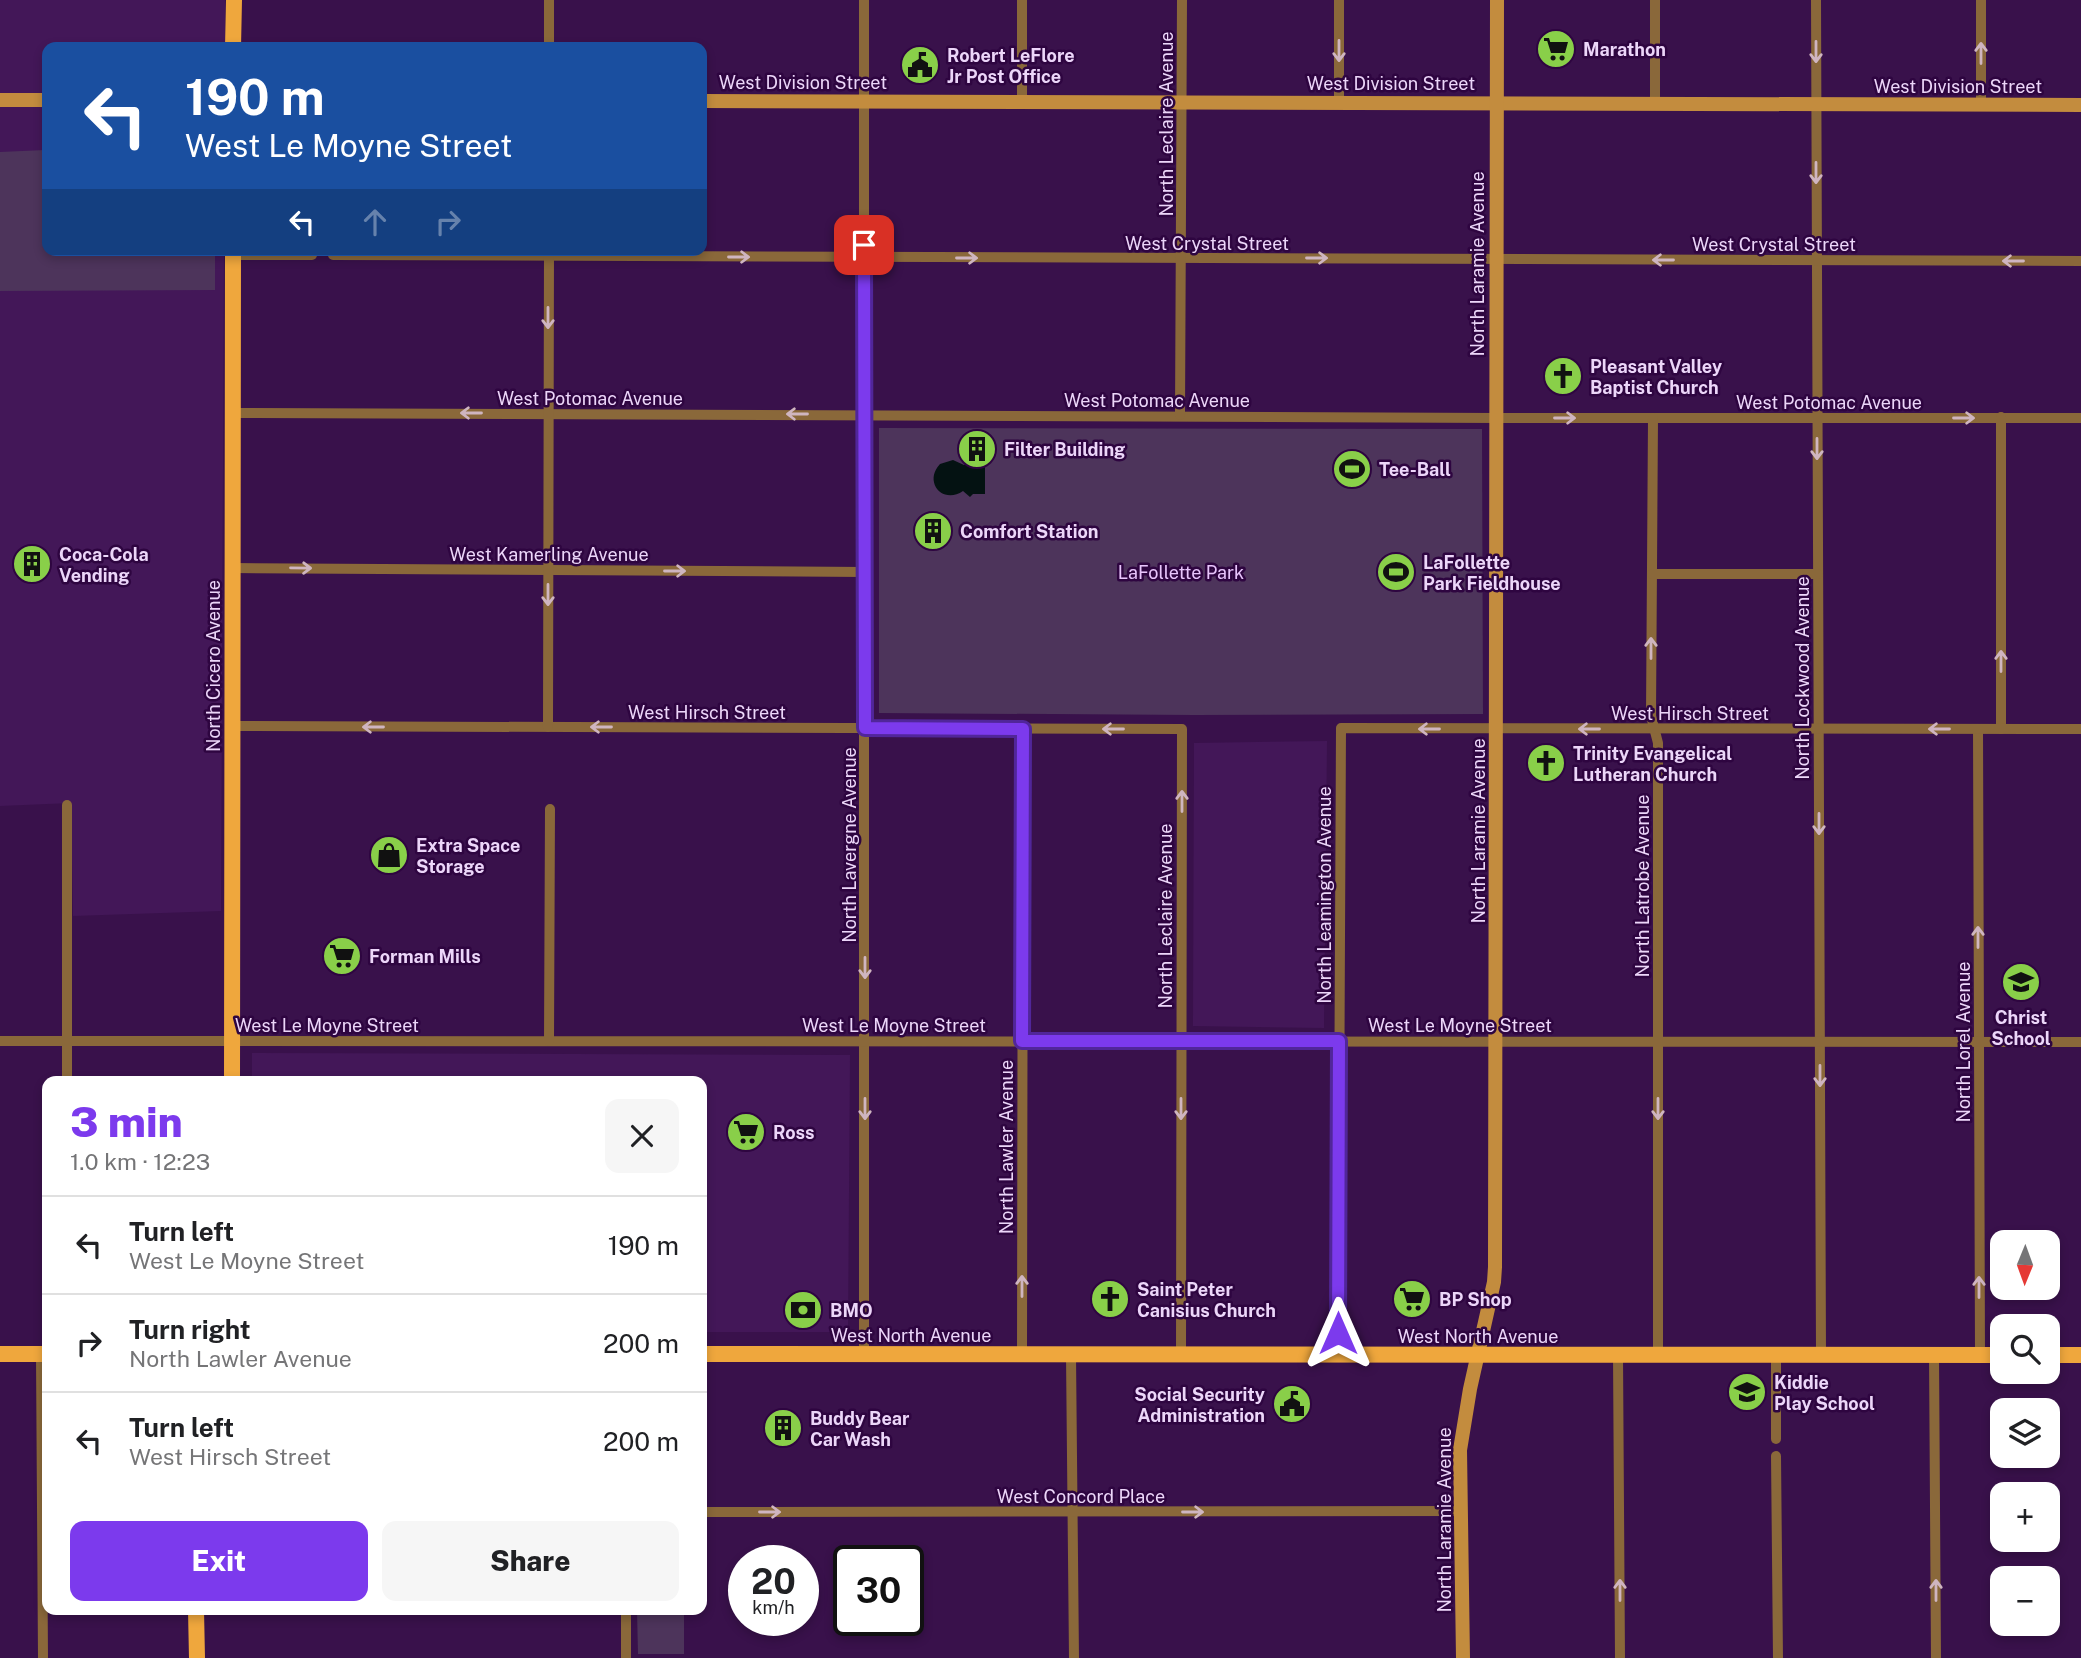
<!DOCTYPE html>
<meta charset="utf-8">
<style>
body{margin:0;font-family:"Public Sans",sans-serif;background:#f6f6f6;color:#202124;height:100vh;display:flex;flex-direction:column;font-size:26px;white-space:nowrap}
*{box-sizing:border-box;margin:0}
p{font-size:23px;color:#757577}
.icon{flex:none;width:38px;height:38px;fill:none;stroke:currentColor;stroke-width:2;stroke-linecap:round;stroke-linejoin:round}
.map{position:relative;flex:1;overflow:hidden}
.sheet{position:absolute;left:42px;top:1076px;width:665px;height:539px;display:flex;flex-direction:column;background:#fff;border-radius:14px;box-shadow:0 4px 10px #0003}
.sheet>*{flex:none}
.guide{position:absolute;left:42px;top:42px;width:665px;height:214px;border-radius:14px;box-shadow:0 4px 10px #0003;background:#1a4fa0;color:#fff;overflow:hidden}
.needle{width:46px;rotate:181deg}
.buttons{position:absolute;left:1990px;top:1230px;display:grid;gap:14px}
.buttons a{display:grid;place-items:center;width:70px;height:70px;border-radius:14px;background:#fff;box-shadow:0 4px 10px #0003;font-size:35px}
.speed{position:absolute;left:728px;top:1545px;display:flex;gap:14px;font-size:35px;font-weight:700;text-align:center}
.speed>*{display:grid;place-content:center;width:91px;height:91px;border-radius:50%;background:#fff;box-shadow:0 4px 10px #0003;line-height:1}
.speed small{font-size:18px;font-weight:400}
.speed .limit{border:4px solid #111;border-radius:10px;background:#fff;color:#111}
.pin{position:absolute;display:grid;place-items:center;width:60px;height:60px;color:#fff;margin:-30px;border-radius:14px;box-shadow:0 4px 10px #0006}
.me{position:absolute;width:77px;margin:-38px;rotate:0deg;stroke-linejoin:round;filter:drop-shadow(0 0 5px #0008)}
.turn{display:flex;align-items:center;gap:24px;height:147px;padding:0 28px;font-size:32px}
.turn .icon{width:91px;height:91px;stroke-width:2.5}
.turn b{display:block;font-size:49px;line-height:60px}
.lanes{display:flex;align-items:center;height:66px;padding:0 28px;background:#0003;justify-content:center;gap:35px;direction:ltr}
.lanes .off{opacity:.35}
.round{display:grid;place-items:center;flex:none;width:74px;height:74px;border-radius:14px;background:#f6f6f6}
.head{display:flex;align-items:center;justify-content:space-between;height:119px;padding:0 28px}
h1{font-size:42px;font-weight:800;line-height:52px;color:#7c3aed}
.action{display:flex;gap:14px;margin-top:auto;padding:14px 28px}
.action a{flex:1;height:80px;border-radius:14px;background:#7c3aed;color:#fff;font-size:28px;font-weight:800;line-height:80px;text-align:center}
.action a+a{background:#f6f6f6;color:#202124}
ul{padding:0;list-style:none}
li{display:flex;align-items:center;gap:21px;height:98px;padding:0 28px;border-top:2px solid #e0e0e0}
li div{flex:1}
li b{display:block;font-size:26px}
li em{font-style:normal}
.map>svg:first-child{display:block}
.built{fill:#431758}
.green{fill:#4d345b}
.water{fill:#041212}
.lines{fill:none;stroke-linecap:round;stroke-linejoin:round}
.street{stroke:#8a683a;stroke-width:10}
.secondary{stroke:#c38c3e;stroke-width:14}
.primary{stroke:#efa73d;stroke-width:16}
.oneway{stroke:#cfb5c0}
.route-casing{stroke:#51269a;stroke-width:18}
.route{stroke:#7c3aed;stroke-width:12}
.labels{text-anchor:middle;dominant-baseline:central;stroke-width:5;stroke-linejoin:round;paint-order:stroke}
.poi-label{font-size:18px;font-weight:bold;fill:#ecd6f9;stroke:#2e0540;text-anchor:start}
.street-label{font-size:18px;fill:#ecd6f9;stroke:#2e0540}
.park-label{font-size:18px;fill:#e8c5fc;stroke:#2e0540}
</style>
<div class="map">
<svg width="2081" height="1658" viewBox="0 0 2081 1658">
<rect width="100%" height="100%" fill="#39114b"/>
<g class="built">
<polygon points="0,0 225,0 225,47 47,47 47,250 224,250 221,911 73,916 71,803 0,806"/>
<polygon points="1327,741 1324,1028 1193,1026 1194,743"/>
<polygon points="252,1053 850,1055 848,1332 702,1332 702,1082 252,1081"/>
</g>
<g class="green">
<polygon points="47,143 47,250 215,250 215,290 0,291 0,152 45,150"/>
<polygon points="879,428 1482,429 1483,714 1194,715 879,713"/>
<polygon points="637,1610 684,1610 684,1654 638,1654"/>
</g>
<path class="water" d="M970,460L973,463H985V494H973L970,497L963,491C943,505 923,482 940,464L953,460L964,465Z"/>
<g class="lines">
<g class="street">
<polyline points="864,0 864,1354"/>
<polyline points="1655,0 1655,104"/>
<polyline points="1816,0 1821,1355"/>
<polyline points="1981,0 1981,105"/>
<polyline points="549,47 549,0"/>
<polyline points="1022,102 1022,0"/>
<polyline points="1339,103 1339,0"/>
<polyline points="233,255 312,255"/>
<polyline points="333,255 2081,261"/>
<polyline points="233,413 1497,418 2081,418"/>
<polyline points="1180,415 1182,0"/>
<polyline points="2001,417 2001,729"/>
<polyline points="1653,418 1651,716 1658,743 1658,1355"/>
<polyline points="233,568 865,572"/>
<polyline points="1652,574 1818,574"/>
<polyline points="232,726 1182,729 1181,1355"/>
<polyline points="548,727 549,250"/>
<polyline points="1978,729 1980,1355"/>
<polyline points="67,805 67,1082"/>
<polyline points="0,1041 2081,1042"/>
<polyline points="549,1041 550,809"/>
<polyline points="41,1354 43,1658"/>
<polyline points="1022,1355 1023,729"/>
<polyline points="1071,1355 1074,1658"/>
<polyline points="1338,1355 1341,728 2081,729"/>
<polyline points="1618,1355 1620,1658"/>
<polyline points="1934,1355 1936,1658"/>
<polyline points="1776,1439 1776,1355"/>
<polyline points="1776,1456 1778,1658"/>
<polyline points="702,1512 1461,1511"/>
<polyline points="626,1610 626,1658"/>
</g>
<g class="secondary">
<polyline points="0,100 47,100"/>
<polyline points="702,101 2081,105"/>
<polyline points="1463,1658 1460,1450 1470,1389 1494,1282 1495,1267 1497,0"/>
</g>
<g class="primary">
<polyline points="233,47 234,0"/>
<polyline points="232,1082 233,250"/>
<polyline points="0,1354 47,1354"/>
<polyline points="702,1354 2002,1355"/>
<polyline points="2048,1355 2081,1355"/>
<polyline points="196,1610 197,1658"/>
</g>
</g>
<defs><path id="oneway-shaft" d="M-6 0H5M1.5-3L5.5 0L1.5 3" fill="none" stroke-width="1.6" stroke-linecap="round" stroke-linejoin="round" transform="scale(1.75)"/></defs>
<g class="oneway">
<use href="#oneway-shaft" transform="translate(1339 51) rotate(90)"/>
<use href="#oneway-shaft" transform="translate(1816 52) rotate(90)"/>
<use href="#oneway-shaft" transform="translate(1981 53) rotate(-90)"/>
<use href="#oneway-shaft" transform="translate(1816 173) rotate(90)"/>
<use href="#oneway-shaft" transform="translate(739 257)"/>
<use href="#oneway-shaft" transform="translate(967 258)"/>
<use href="#oneway-shaft" transform="translate(1317 258)"/>
<use href="#oneway-shaft" transform="translate(1663 260) rotate(-180)"/>
<use href="#oneway-shaft" transform="translate(2013 261) rotate(-180)"/>
<use href="#oneway-shaft" transform="translate(548 318) rotate(90)"/>
<use href="#oneway-shaft" transform="translate(471 413) rotate(-180)"/>
<use href="#oneway-shaft" transform="translate(797 414) rotate(-180)"/>
<use href="#oneway-shaft" transform="translate(1565 418)"/>
<use href="#oneway-shaft" transform="translate(1964 418)"/>
<use href="#oneway-shaft" transform="translate(1817 449) rotate(90)"/>
<use href="#oneway-shaft" transform="translate(301 568) rotate(1)"/>
<use href="#oneway-shaft" transform="translate(675 571)"/>
<use href="#oneway-shaft" transform="translate(548 595) rotate(90)"/>
<use href="#oneway-shaft" transform="translate(1651 648) rotate(-90)"/>
<use href="#oneway-shaft" transform="translate(2001 661) rotate(-90)"/>
<use href="#oneway-shaft" transform="translate(373 727) rotate(-180)"/>
<use href="#oneway-shaft" transform="translate(601 727) rotate(-180)"/>
<use href="#oneway-shaft" transform="translate(1113 729) rotate(-180)"/>
<use href="#oneway-shaft" transform="translate(1429 729) rotate(-180)"/>
<use href="#oneway-shaft" transform="translate(1589 729) rotate(-180)"/>
<use href="#oneway-shaft" transform="translate(1939 729) rotate(-180)"/>
<use href="#oneway-shaft" transform="translate(1182 801) rotate(-90)"/>
<use href="#oneway-shaft" transform="translate(1819 824) rotate(90)"/>
<use href="#oneway-shaft" transform="translate(1978 937) rotate(-90)"/>
<use href="#oneway-shaft" transform="translate(865 968) rotate(90)"/>
<use href="#oneway-shaft" transform="translate(1820 1076) rotate(90)"/>
<use href="#oneway-shaft" transform="translate(865 1109) rotate(90)"/>
<use href="#oneway-shaft" transform="translate(1181 1109) rotate(90)"/>
<use href="#oneway-shaft" transform="translate(1658 1109) rotate(90)"/>
<use href="#oneway-shaft" transform="translate(1022 1286) rotate(-90)"/>
<use href="#oneway-shaft" transform="translate(1979 1287) rotate(-90)"/>
<use href="#oneway-shaft" transform="translate(770 1512)"/>
<use href="#oneway-shaft" transform="translate(1193 1512)"/>
<use href="#oneway-shaft" transform="translate(1620 1590) rotate(-90)"/>
<use href="#oneway-shaft" transform="translate(1936 1590) rotate(-90)"/>
</g>
<g class="lines">
<defs>
<polyline id="route" points="864,245 865,728 1023,729 1022,1041 1339,1041 1338,1333"/>
</defs>
<use href="#route" class="route-casing"/>
<use href="#route" class="route"/>
</g>
<defs>
<symbol id="supermarket-disc" viewBox="-11 -11 22 22"><circle r="9.5" fill="#89cf49" stroke="#2e0540"/><path d="M-6-5.5h2.5l.6 2H6L4.5 2H-2.5L-4.4-4H-6ZM-1.5 3.2a1.3 1.3 0 1 0 .1 0ZM3 3.2a1.3 1.3 0 1 0 .1 0Z" fill="#111"/></symbol>
<symbol id="civic-disc" viewBox="-11 -11 22 22"><circle r="9.5" fill="#89cf49" stroke="#2e0540"/><path d="M-.6-6.5H3V-4.5H.6V-3L4-1V1h2V6H-6V1h2V-1L-.6-3ZM-1.2 2.5V6h2.4V2.5Z" fill="#111"/></symbol>
<symbol id="church-disc" viewBox="-11 -11 22 22"><circle r="9.5" fill="#89cf49" stroke="#2e0540"/><path d="M-1.2-6h2.4v3.5h3.3v2.4h-3.3V6h-2.4V-.1h-3.3v-2.4h3.3Z" fill="#111"/></symbol>
<symbol id="building-disc" viewBox="-11 -11 22 22"><circle r="9.5" fill="#89cf49" stroke="#2e0540"/><path d="M-4-6H4V6H1V3H-1V6H-4ZM-2.5-4.3h1.7v1.8h-1.7ZM.8-4.3h1.7v1.8H.8ZM-2.5-1h1.7V.8h-1.7ZM.8-1h1.7V.8H.8Z" fill="#111"/></symbol>
<symbol id="stadium-disc" viewBox="-11 -11 22 22"><circle r="9.5" fill="#89cf49" stroke="#2e0540"/><path d="M0-5a6.5 5 0 1 0 0 10a6.5 5 0 1 0 0-10ZM-3.5-1.8h7v3.6h-7Z" fill="#111"/></symbol>
<symbol id="shop-disc" viewBox="-11 -11 22 22"><circle r="9.5" fill="#89cf49" stroke="#2e0540"/><path d="M-5-2.5h2.3a2.7 3.5 0 0 1 5.4 0H5L5.5 6h-11ZM-1.5-2.5h3a1.5 2.3 0 0 0-3 0Z" fill="#111"/></symbol>
<symbol id="school-disc" viewBox="-11 -11 22 22"><circle r="9.5" fill="#89cf49" stroke="#2e0540"/><path d="M0-5L7-2L0 1L-7-2ZM-4 1L0 2.5L4 1V4Q0 6-4 4Z" fill="#111"/></symbol>
<symbol id="bank-disc" viewBox="-11 -11 22 22"><circle r="9.5" fill="#89cf49" stroke="#2e0540"/><path d="M-6-4H6V4H-6ZM0-2.3a2.3 2.3 0 1 0 0 4.6a2.3 2.3 0 1 0 0-4.6Z" fill="#111"/></symbol>
</defs>
<g fill-rule="evenodd">
<use href="#supermarket-disc" x="1534" y="27" width="44" height="44"/>
<use href="#civic-disc" x="898" y="43" width="44" height="44"/>
<use href="#church-disc" x="1541" y="354" width="44" height="44"/>
<use href="#building-disc" x="955" y="427" width="44" height="44"/>
<use href="#stadium-disc" x="1330" y="447" width="44" height="44"/>
<use href="#building-disc" x="911" y="509" width="44" height="44"/>
<use href="#building-disc" x="10" y="542" width="44" height="44"/>
<use href="#stadium-disc" x="1374" y="550" width="44" height="44"/>
<use href="#church-disc" x="1524" y="741" width="44" height="44"/>
<use href="#shop-disc" x="367" y="833" width="44" height="44"/>
<use href="#supermarket-disc" x="320" y="934" width="44" height="44"/>
<use href="#school-disc" x="1999" y="960" width="44" height="44"/>
<use href="#supermarket-disc" x="724" y="1110" width="44" height="44"/>
<use href="#church-disc" x="1088" y="1277" width="44" height="44"/>
<use href="#supermarket-disc" x="1390" y="1277" width="44" height="44"/>
<use href="#bank-disc" x="781" y="1288" width="44" height="44"/>
<use href="#school-disc" x="1725" y="1370" width="44" height="44"/>
<use href="#civic-disc" x="1270" y="1382" width="44" height="44"/>
<use href="#building-disc" x="761" y="1406" width="44" height="44"/>
</g>
<g class="labels">
<g class="poi-label">
<text x="1583" y="49">Marathon</text>
<text x="947" y="55">Robert LeFlore<tspan x="947" dy="21">Jr Post Office</tspan></text>
<text x="1590" y="366">Pleasant Valley<tspan x="1590" dy="21">Baptist Church</tspan></text>
<text x="1004" y="449">Filter Building</text>
<text x="1379" y="469">Tee-Ball</text>
<text x="960" y="531">Comfort Station</text>
<text x="59" y="554">Coca-Cola<tspan x="59" dy="21">Vending</tspan></text>
<text x="1423" y="562">LaFollette<tspan x="1423" dy="21">Park Fieldhouse</tspan></text>
<text x="1573" y="753">Trinity Evangelical<tspan x="1573" dy="21">Lutheran Church</tspan></text>
<text x="416" y="845">Extra Space<tspan x="416" dy="21">Storage</tspan></text>
<text x="369" y="956">Forman Mills</text>
<text x="2021" y="1017" text-anchor="middle">Christ<tspan x="2021" dy="21">School</tspan></text>
<text x="773" y="1132">Ross</text>
<text x="1137" y="1289">Saint Peter<tspan x="1137" dy="21">Canisius Church</tspan></text>
<text x="1439" y="1299">BP Shop</text>
<text x="830" y="1310">BMO</text>
<text x="1774" y="1382">Kiddie<tspan x="1774" dy="21">Play School</tspan></text>
<text x="1265" y="1394" text-anchor="end">Social Security<tspan x="1265" dy="21">Administration</tspan></text>
<text x="810" y="1418">Buddy Bear<tspan x="810" dy="21">Car Wash</tspan></text>
</g>
<g class="street-label">
<text x="803" y="82">West Division Street</text>
<text x="1391" y="83">West Division Street</text>
<text x="1958" y="86">West Division Street</text>
<text transform="translate(1166 124) rotate(-90)">North Leclaire Avenue</text>
<text x="1207" y="243">West Crystal Street</text>
<text x="1774" y="244">West Crystal Street</text>
<text transform="translate(1477 264) rotate(-90)">North Laramie Avenue</text>
<text x="590" y="398">West Potomac Avenue</text>
<text x="1157" y="400">West Potomac Avenue</text>
<text x="1829" y="402">West Potomac Avenue</text>
<text x="549" y="554">West Kamerling Avenue</text>
<text transform="translate(213 666) rotate(-90)">North Cicero Avenue</text>
<text transform="translate(1802 678) rotate(-90)">North Lockwood Avenue</text>
<text x="707" y="712">West Hirsch Street</text>
<text x="1690" y="713">West Hirsch Street</text>
<text transform="translate(1478 831) rotate(-90)">North Laramie Avenue</text>
<text transform="translate(849 845) rotate(-90)">North Lavergne Avenue</text>
<text transform="translate(1642 886) rotate(-90)">North Latrobe Avenue</text>
<text transform="translate(1324 895) rotate(-90)">North Leamington Avenue</text>
<text transform="translate(1165 916) rotate(-90)">North Leclaire Avenue</text>
<text x="327" y="1025">West Le Moyne Street</text>
<text x="894" y="1025">West Le Moyne Street</text>
<text x="1460" y="1025">West Le Moyne Street</text>
<text transform="translate(1963 1042) rotate(-90)">North Lorel Avenue</text>
<text transform="translate(1006 1147) rotate(-90)">North Lawler Avenue</text>
<text x="911" y="1335">West North Avenue</text>
<text x="1478" y="1336">West North Avenue</text>
<text x="1081" y="1496">West Concord Place</text>
<text transform="translate(1444 1520) rotate(-90)">North Laramie Avenue</text>
</g>
<g class="park-label">
<text x="1181" y="572">LaFollette Park</text>
</g>
</g>
</svg>
<div class="buttons">
<a><svg class="needle" viewBox="-14 -14 28 28"><path d="M0-13l5 13h-10z" fill="#e53935"/><path d="M0 13l5-13h-10z" fill="#757577"/></svg></a>
<a><svg class="icon" aria-label="search" viewBox="0 0 24 24"><circle cx="10" cy="10" r="6"/><path d="M15 15l6 6"/></svg></a>
<a><svg class="icon" aria-label="layers" viewBox="0 0 24 24"><path d="M12 4l9 5-9 5-9-5zM3 14l9 5 9-5"/></svg></a>
<a>+</a>
<a>−</a>
</div>
<div class="speed"><div>20<small>km/h</small></div><div class="limit">30</div></div>
<div class="pin" style="left:864px;top:245px;background:#d93025"><svg class="icon" aria-label="arrive" viewBox="0 0 24 24"><path d="M6 21V4h12l-3 4 3 4H6"/></svg></div>
<svg class="me" style="left:1338px;top:1333px" viewBox="-20 -20 40 40"><path d="M0-17L14 15 0 8-14 15z" fill="#7c3aed" stroke="#fff" stroke-width="4"/></svg>
<div class="guide">
<div class="turn"><svg class="icon" aria-label="left" viewBox="0 0 24 24"><path d="M17 20v-9H6M10 6l-5 5 5 5"/></svg><div><b>190 m</b>West Le Moyne Street</div></div>
<div class="lanes"><svg class="icon" aria-label="left" viewBox="0 0 24 24"><path d="M17 20v-9H6M10 6l-5 5 5 5"/></svg><svg class="icon off" aria-label="ahead" viewBox="0 0 24 24"><path d="M12 20V5M6 11l6-6 6 6"/></svg><svg class="icon off" aria-label="right" viewBox="0 0 24 24"><path d="M7 20v-9h11M14 6l5 5-5 5"/></svg></div>
</div>
<section class="sheet">
<div class="head"><div><h1>3 min</h1><p>1.0 km · 12:23</p></div><a class="round"><svg class="icon" aria-label="close" viewBox="0 0 24 24"><path d="M6 6l12 12M18 6L6 18"/></svg></a></div>
<ul>
<li><svg class="icon" aria-label="left" viewBox="0 0 24 24"><path d="M17 20v-9H6M10 6l-5 5 5 5"/></svg><div><b>Turn left</b><p>West Le Moyne Street</p></div><em>190 m</em></li>
<li><svg class="icon" aria-label="right" viewBox="0 0 24 24"><path d="M7 20v-9h11M14 6l5 5-5 5"/></svg><div><b>Turn right</b><p>North Lawler Avenue</p></div><em>200 m</em></li>
<li><svg class="icon" aria-label="left" viewBox="0 0 24 24"><path d="M17 20v-9H6M10 6l-5 5 5 5"/></svg><div><b>Turn left</b><p>West Hirsch Street</p></div><em>200 m</em></li>
</ul>
<div class="action"><a>Exit</a><a>Share</a></div>
</section>
</div>
